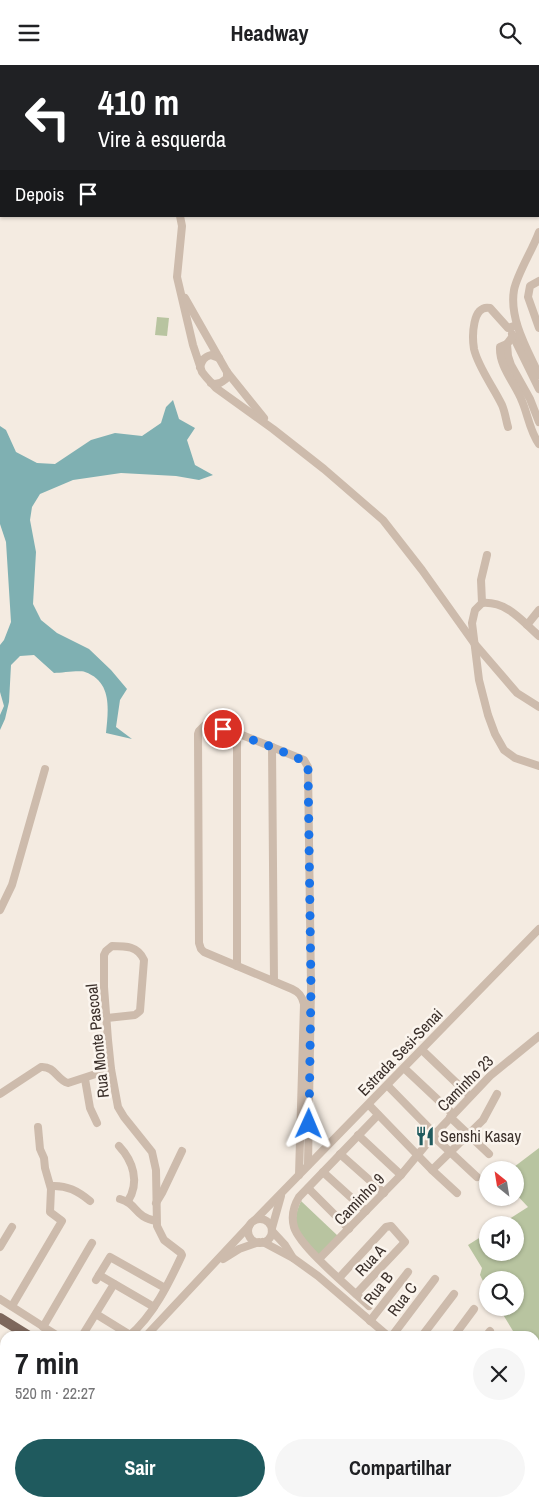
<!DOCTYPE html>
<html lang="pt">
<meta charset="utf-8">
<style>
body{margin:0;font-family:"Archivo Narrow",sans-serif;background:#f6f6f6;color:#202124;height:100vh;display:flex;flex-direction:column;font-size:19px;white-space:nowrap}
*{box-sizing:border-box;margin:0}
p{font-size:16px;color:#757577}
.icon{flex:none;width:28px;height:28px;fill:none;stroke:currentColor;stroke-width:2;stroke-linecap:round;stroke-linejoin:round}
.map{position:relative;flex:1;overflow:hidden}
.sheet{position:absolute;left:0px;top:1266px;width:540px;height:176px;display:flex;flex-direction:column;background:#fff;border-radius:15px 15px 0 0;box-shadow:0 1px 4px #0004}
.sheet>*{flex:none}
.top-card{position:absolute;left:0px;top:0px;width:540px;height:152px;box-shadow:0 1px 4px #0004;background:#202124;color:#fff;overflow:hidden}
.needle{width:32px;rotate:330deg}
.tools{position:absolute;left:479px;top:1096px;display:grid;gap:10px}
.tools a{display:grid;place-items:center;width:45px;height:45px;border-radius:50%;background:#fff;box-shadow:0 1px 4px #0004;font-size:25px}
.pin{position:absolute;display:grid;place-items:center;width:42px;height:42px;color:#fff;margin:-21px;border:2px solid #fff;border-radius:50%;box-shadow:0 1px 5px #0007}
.me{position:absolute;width:55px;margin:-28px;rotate:1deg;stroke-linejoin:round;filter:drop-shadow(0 0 4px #0008)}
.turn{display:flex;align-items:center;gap:18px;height:105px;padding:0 15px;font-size:22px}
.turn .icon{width:65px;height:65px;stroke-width:2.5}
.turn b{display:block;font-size:35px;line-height:42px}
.then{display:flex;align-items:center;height:48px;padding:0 15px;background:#0003;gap:10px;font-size:19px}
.round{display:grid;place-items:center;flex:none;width:52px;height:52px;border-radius:26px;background:#f6f6f6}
.summary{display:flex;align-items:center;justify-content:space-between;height:85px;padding:0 15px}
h1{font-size:30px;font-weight:800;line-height:38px}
.button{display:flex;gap:10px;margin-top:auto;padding:10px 15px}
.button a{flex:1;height:58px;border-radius:30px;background:#1f5a5e;color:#fff;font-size:20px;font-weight:800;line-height:58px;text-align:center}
.button a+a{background:#f6f6f6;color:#202124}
header{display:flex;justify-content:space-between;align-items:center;height:65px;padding:0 15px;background:#fff;font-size:22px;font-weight:800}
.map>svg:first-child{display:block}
.park{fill:#b8c4a0}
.water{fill:#7fb0b2}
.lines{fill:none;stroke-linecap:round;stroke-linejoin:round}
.minor{stroke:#cdbbac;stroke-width:8}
.major{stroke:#7d675c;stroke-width:10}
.route{stroke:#1a73e8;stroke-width:9;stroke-dasharray:0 16.2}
.labels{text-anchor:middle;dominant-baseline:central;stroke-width:5;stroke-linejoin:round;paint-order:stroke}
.street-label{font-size:16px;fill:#3b302b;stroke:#fbf5ee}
.poi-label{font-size:16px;fill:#3b302b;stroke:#fbf5ee;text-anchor:start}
</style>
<header><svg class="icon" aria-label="menu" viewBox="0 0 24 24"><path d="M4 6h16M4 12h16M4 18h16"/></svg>Headway<svg class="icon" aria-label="search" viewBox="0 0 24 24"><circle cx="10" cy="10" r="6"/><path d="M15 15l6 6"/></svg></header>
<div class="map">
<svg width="539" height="1442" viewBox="0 0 539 1442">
<rect width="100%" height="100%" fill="#f4ebe1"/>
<g class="park">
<polygon points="157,252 169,253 167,271 155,270"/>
<polygon points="539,1083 539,1293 535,1295 535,1271 516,1271 499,1243 515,1242 515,1215 488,1215 487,1224 480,1210 482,1203 468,1180 487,1168 488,1188 515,1188 515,1160 500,1160 528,1142 515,1128 515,1105 510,1105"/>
<path d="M301,1136L338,1171L319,1191C302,1171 288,1164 301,1136Z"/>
</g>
<path class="water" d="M173,335L179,354L195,363L187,375L195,400L213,410L199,415L176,411L121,408L73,415L40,429L32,442L30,455L36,487L33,539L41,555L57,568L89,584L111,605L127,624L120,635L116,662L132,674L106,668C108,646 113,617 85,607C79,605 62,608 54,608L34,590L20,591L11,600L9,637L5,654L0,665V650L4,641L0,627V580L4,575L11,557L6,477L0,459V361L6,365L16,387L37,398L55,399L91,375L115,368L142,371L161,358L166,342Z"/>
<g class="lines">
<g class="minor">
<polyline points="54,0 55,1"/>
<polyline points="160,0 160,1"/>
<polyline points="502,0 502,1"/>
<polyline points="39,1 40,0"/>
<polyline points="105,1 108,0"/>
<polyline points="180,151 182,161 177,212 193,280 202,307 206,312 216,323 273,364 324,404 383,455 422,505 474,578 517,628 539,642"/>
<path d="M539,167C533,184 517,209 514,225C509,254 527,284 539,310"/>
<polyline points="539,216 530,221 528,232 539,263"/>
<polyline points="185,233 227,307 264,353"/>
<polyline points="512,269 539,324"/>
<polyline points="513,271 507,279 508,291 511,300 530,334 539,357"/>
<path d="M507,279L500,282C499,302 515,318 522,336C528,350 530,367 539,379"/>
<path d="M200,302C202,295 204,292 211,290L219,293"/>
<path d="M211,318C218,320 221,318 227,313V307"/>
<path d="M508,362C506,355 505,347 502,340C494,323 478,302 474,284C472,272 472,239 490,243L508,263L517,260"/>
<polyline points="487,490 481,515 482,538 475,545 472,558 479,615 488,650 495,669 504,685 515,693 539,701"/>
<path d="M482,538C507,536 522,556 539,571"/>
<polyline points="527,560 539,545"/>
<polyline points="237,668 237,901"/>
<polyline points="272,682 274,916"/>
<polyline points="0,845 12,820 45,704"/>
<path d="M107,953L135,950L140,946L144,895C138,881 126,881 112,881L106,886L104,890V922L108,975L111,1004L118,1042L124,1052L152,1087L156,1105L157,1161L164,1175L181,1188L182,1190C169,1218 153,1251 129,1271"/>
<polyline points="422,985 470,1031"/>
<polyline points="404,1003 453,1049"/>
<polyline points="85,1014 90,1043 97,1058"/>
<polyline points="387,1020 435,1069"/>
<path d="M0,1029L41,1002C55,1001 57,1015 68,1018L111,1004"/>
<polyline points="369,1040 432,1105 457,1128"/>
<polyline points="450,1052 489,1089"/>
<polyline points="358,1070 401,1110"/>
<polyline points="433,1071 477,1112"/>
<path d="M119,1081C133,1096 140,1117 128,1136"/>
<polyline points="340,1089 384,1128"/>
<polyline points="432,1105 483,1055 497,1029"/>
<polyline points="323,1107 366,1146"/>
<path d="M299,1110L304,939C302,931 299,927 292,924L204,887L201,884L199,878L198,669L199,666L205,660L237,668L272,682L304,695L308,702L311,922L308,1100"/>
<path d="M51,1121C67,1120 78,1126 90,1136"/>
<polyline points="308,1123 349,1164"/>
<path d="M120,1134C138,1139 134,1152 156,1156"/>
<polyline points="156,1138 162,1128 182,1086"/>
<circle cx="260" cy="1166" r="12"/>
<polyline points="255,1155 539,864"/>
<polyline points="272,1163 281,1131"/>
<polyline points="272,1166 285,1180 293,1193"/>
<polyline points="263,1177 293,1193 318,1211 388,1271"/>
<polyline points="0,1182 12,1162"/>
<polyline points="223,1194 239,1184 259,1177"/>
<polyline points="319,1194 401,1110 435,1069 490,1011 539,971"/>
<polyline points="99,1210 154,1242"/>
<polyline points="339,1213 386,1162 391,1161 405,1177 356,1229"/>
<polyline points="96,1215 110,1192 165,1223"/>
<polyline points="0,1234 58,1271"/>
<polyline points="12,1241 62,1156 50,1147 51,1124 45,1103 44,1093 40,1084 38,1062"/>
<path d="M369,1241C352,1225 300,1182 294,1162C291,1151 293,1142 299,1132L378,1050"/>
<polyline points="96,1249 130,1270"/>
<polyline points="370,1256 408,1207"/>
<polyline points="43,1262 92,1178"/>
<polyline points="82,1271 114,1219"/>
<polyline points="146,1271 249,1161"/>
<polyline points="392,1271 435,1214"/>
<polyline points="422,1271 454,1229"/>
<polyline points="454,1271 474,1244"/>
<polyline points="486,1271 490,1266"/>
<polyline points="535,1305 539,1313"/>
<polyline points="535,1411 539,1414"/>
<polyline points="21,1438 21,1442"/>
<polyline points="208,1438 211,1442"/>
<polyline points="239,1438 245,1442"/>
<polyline points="502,1438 508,1442"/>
</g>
<g class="major">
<polyline points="0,1253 29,1271"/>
<polyline points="284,1438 291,1442"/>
</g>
</g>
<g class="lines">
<polyline class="route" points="223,664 272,682 304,696 308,702 311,922 309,1059"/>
</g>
<defs>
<symbol id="restaurant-bare" viewBox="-9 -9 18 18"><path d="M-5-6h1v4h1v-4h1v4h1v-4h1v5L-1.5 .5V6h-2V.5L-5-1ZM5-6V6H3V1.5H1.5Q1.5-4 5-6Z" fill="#1f5a5e" stroke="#fbf5ee" stroke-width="2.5" paint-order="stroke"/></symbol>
</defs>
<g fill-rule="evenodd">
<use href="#restaurant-bare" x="411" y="1057" width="28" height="28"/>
</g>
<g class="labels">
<g class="street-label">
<text transform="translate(97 976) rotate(-96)">Rua Monte Pascoal</text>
<text transform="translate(400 987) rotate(-46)">Estrada Sesi-Senai</text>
<text transform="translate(465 1018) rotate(-45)">Caminho 23</text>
<text transform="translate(359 1134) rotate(-46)">Caminho 9</text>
<text transform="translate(370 1195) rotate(-47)">Rua A</text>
<text transform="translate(378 1223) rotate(-52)">Rua B</text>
<text transform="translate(402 1234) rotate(-53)">Rua C</text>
</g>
<g class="poi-label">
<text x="440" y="1071">Senshi Kasay</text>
</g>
</g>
</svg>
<div class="tools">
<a><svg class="needle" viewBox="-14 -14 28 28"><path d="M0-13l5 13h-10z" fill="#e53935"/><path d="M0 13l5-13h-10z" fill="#757577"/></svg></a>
<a><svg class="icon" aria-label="sound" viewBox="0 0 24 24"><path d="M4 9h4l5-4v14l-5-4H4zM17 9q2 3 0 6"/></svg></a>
<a><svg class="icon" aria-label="search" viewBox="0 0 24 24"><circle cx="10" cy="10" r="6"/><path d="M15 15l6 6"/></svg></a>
</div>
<div class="pin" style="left:223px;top:664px;background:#d93025"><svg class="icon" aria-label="arrive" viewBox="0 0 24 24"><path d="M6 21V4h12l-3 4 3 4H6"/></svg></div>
<svg class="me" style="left:309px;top:1059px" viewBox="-20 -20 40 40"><path d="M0-17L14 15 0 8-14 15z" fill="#1a73e8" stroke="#fff" stroke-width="4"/></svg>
<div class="top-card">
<div class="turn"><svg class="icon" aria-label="left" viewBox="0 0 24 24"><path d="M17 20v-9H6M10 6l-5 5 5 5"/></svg><div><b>410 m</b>Vire à esquerda</div></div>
<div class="then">Depois<svg class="icon" aria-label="arrive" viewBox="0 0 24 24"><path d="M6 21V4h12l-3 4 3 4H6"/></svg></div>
</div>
<section class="sheet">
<div class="summary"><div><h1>7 min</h1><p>520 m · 22:27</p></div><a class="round"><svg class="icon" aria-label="close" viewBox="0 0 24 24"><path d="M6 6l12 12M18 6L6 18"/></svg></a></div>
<div class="button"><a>Sair</a><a>Compartilhar</a></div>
</section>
</div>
